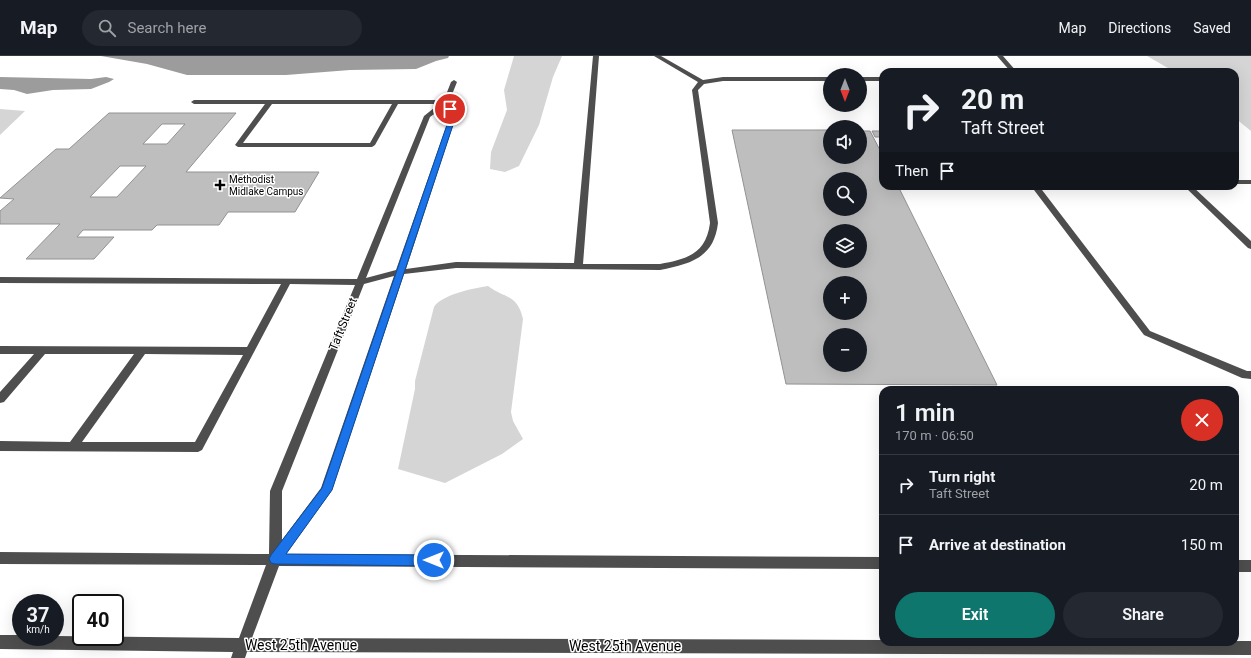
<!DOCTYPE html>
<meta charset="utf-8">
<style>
body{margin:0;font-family:Roboto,sans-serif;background:#242831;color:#f1f3f6;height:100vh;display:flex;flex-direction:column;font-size:15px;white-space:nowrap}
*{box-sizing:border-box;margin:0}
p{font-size:13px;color:#9ea1a6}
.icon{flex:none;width:22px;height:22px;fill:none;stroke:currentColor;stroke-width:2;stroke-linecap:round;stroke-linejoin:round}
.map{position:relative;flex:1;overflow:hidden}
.sheet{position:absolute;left:879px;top:330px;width:360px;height:260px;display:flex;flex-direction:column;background:#171b24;border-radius:12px;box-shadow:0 4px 16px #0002}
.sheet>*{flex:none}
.banner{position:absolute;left:879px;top:12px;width:360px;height:122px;border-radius:12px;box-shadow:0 4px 16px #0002;background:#171b24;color:#f1f3f6;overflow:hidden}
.needle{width:26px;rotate:180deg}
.tools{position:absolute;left:823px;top:12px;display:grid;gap:8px}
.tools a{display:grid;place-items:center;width:44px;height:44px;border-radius:50%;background:#171b24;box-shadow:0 4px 16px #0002;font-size:20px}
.speed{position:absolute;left:12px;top:538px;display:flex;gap:8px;font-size:20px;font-weight:700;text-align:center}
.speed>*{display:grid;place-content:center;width:52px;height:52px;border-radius:50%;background:#171b24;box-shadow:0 4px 16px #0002;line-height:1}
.speed small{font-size:10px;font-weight:400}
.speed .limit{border:2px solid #111;border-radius:6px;background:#fff;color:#111}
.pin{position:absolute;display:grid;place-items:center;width:34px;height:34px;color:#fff;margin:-17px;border:2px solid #fff;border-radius:50%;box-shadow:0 1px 4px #0007}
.me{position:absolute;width:44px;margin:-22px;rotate:270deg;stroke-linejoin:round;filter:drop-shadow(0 0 3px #0008)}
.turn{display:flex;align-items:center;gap:14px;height:84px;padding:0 16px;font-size:18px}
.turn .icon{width:52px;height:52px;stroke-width:2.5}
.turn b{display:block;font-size:28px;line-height:34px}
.then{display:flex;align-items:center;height:38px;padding:0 16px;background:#0003;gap:8px;font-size:15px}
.round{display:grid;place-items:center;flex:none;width:42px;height:42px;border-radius:21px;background:#242831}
.overview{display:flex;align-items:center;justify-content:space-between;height:68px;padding:0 16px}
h1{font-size:24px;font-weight:600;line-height:30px}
.cta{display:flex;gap:8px;margin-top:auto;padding:8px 16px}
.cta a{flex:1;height:46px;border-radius:24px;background:#0f766e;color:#fff;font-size:16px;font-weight:600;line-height:46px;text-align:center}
.cta a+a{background:#242831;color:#f1f3f6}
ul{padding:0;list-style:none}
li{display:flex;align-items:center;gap:12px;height:60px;padding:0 16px;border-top:1px solid #363941}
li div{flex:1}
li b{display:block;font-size:15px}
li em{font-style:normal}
header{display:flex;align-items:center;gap:24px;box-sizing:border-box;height:56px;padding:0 20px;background:#171b24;border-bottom:1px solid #363941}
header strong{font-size:19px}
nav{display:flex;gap:22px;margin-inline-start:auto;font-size:14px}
.search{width:280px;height:36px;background:#242831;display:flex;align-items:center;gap:10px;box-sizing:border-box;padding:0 14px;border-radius:22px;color:#9ea1a6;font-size:15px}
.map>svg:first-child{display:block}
.green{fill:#d5d5d5}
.water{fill:#9c9c9c}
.building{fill:#bebebe;stroke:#929292;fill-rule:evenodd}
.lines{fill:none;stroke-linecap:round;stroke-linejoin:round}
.minor{fill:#4e4e4e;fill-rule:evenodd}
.route{fill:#1a73e8;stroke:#114b97}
.poi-dot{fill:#000;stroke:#fff;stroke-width:1.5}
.labels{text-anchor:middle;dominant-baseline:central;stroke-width:3;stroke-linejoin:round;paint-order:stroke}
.far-poi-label{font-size:10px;fill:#000;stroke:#fff;text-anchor:start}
.street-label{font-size:12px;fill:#000;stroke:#fff}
.near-street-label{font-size:14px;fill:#000;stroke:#fff}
</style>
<header>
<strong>Map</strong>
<div class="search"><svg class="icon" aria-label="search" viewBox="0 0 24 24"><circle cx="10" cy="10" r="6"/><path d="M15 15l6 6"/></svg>Search here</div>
<nav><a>Map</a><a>Directions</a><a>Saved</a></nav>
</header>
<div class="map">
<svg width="1251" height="602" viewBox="0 0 1251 602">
<rect width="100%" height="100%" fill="#fff"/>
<g class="green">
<polygon points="514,0 562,0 553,21 539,69 519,110 505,116 490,113 491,96 507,54 504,34"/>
<polygon points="1147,0 1251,0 1251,75 1235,62 1235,16 1175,16"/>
<polygon points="0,53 25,55 0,79"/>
<path d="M488,230C506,243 517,238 523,263L511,356L513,365L523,383L502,398L445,427L398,413L415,333V325L434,251C441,239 474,232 488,230Z"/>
</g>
<g class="water">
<polygon points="101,0 449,0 448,2 436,5 416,13 350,14 286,19 187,19 147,8"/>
<polygon points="0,21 91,23 106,21 114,23 109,26 91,33 53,34 27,38 14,34 0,33"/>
</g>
<g class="building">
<path d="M109,57H236L186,116H319L295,156H228L219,169H157L152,174H83L77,181H114L94,203H26L60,168H0V155L14,143L0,142L56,93H69ZM162,68H185L167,88H143ZM120,110H146L117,141H90Z"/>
<path d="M732,74H830V101H860V75H870L883,100V130H898L997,329L786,328ZM830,123H860V153H830ZM830,175H860V205H830ZM830,227H860V257H830ZM830,279H860V309H830Z"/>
<polygon points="872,75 883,75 883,81 875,81"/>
</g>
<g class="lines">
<g class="minor">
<path d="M593,0H599L583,208H660C687,203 706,198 710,167L692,34L698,26L654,0H661L703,24L723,21H830V25H723L704,28L698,34L718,167C714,202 690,208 660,214L456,212L404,218L332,434L286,498L883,501V513L279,510L252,582L883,584V586L1251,585V599L247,596L245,602H231L233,596L0,593V579H21V581H55V580L239,582L266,509L0,508V496L269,498L270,435L355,229L290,228L202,394L198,396L0,395V385L70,386L134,298H45L4,346L0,347V336L34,298H0V290L247,291L281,228L0,227V221L357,223L424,60L439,48H398L375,89L372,91H238L235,89L265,48H194L191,46L194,44H444L451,26L454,24L457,26L449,46L456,60L406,213L456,206L574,207ZM272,48H392L370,87H243ZM445,50L450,60L396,214L366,222L430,61ZM394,220L321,432L282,484V435L364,228ZM145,298L243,299L195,386H82Z"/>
<polygon points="997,0 1003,0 1017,16 1011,16"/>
<rect x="860" y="21" width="23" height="4"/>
<rect x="1235" y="124" width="16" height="4"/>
<polygon points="1031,130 1039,130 1150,275 1247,315 1251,315 1251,323 1242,322 1144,279"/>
<polygon points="1184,130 1192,130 1251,185 1251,193 1248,192"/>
<rect x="1235" y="504" width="16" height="12"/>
</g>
</g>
<polygon class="route" points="450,51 452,52 456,60 332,434 286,498 434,499 438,500 439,504 438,508 434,510 275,508 271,507 269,503 271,499 322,432 450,60 447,53"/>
<path class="poi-dot" d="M218 123h4v4h4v4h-4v4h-4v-4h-4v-4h4z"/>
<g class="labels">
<g class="far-poi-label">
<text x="229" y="123">Methodist<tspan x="229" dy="12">Midlake Campus</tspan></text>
</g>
<g class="street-label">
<text transform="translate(343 268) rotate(-68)">Taft Street</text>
</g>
<g class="near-street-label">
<text x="301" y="589">West 25th Avenue</text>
<text x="625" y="590">West 25th Avenue</text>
</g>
</g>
</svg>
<div class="tools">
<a><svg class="needle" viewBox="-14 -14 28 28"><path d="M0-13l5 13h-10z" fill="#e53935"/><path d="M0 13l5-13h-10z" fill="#9ea1a6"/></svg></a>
<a><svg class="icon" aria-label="sound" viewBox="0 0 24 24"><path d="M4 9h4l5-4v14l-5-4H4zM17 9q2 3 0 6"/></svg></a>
<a><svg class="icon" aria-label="search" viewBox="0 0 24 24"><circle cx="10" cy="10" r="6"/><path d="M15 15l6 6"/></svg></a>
<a><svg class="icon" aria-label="layers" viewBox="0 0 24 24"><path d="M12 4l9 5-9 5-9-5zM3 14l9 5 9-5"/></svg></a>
<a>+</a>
<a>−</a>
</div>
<div class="speed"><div>37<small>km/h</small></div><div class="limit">40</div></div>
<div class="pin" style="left:450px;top:53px;background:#d93025"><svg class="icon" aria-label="arrive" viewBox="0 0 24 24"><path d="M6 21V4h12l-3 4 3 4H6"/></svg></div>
<svg class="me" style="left:434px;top:504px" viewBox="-20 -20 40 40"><circle r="17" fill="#1a73e8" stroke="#fff" stroke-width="3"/><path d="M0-11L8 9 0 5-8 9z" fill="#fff"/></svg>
<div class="banner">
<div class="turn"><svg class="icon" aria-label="right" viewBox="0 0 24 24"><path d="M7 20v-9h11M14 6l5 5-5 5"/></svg><div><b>20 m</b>Taft Street</div></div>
<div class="then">Then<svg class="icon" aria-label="arrive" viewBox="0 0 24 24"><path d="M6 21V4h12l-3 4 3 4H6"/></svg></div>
</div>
<section class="sheet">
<div class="overview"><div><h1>1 min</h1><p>170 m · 06:50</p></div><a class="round" style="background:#d93025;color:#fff"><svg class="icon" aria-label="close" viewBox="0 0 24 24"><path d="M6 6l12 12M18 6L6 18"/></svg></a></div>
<ul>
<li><svg class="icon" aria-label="right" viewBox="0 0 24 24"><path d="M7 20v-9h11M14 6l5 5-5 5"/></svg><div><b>Turn right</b><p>Taft Street</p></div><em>20 m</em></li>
<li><svg class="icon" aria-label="arrive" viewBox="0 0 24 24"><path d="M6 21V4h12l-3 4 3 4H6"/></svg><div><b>Arrive at destination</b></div><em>150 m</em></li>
</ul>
<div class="cta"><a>Exit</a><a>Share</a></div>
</section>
</div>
